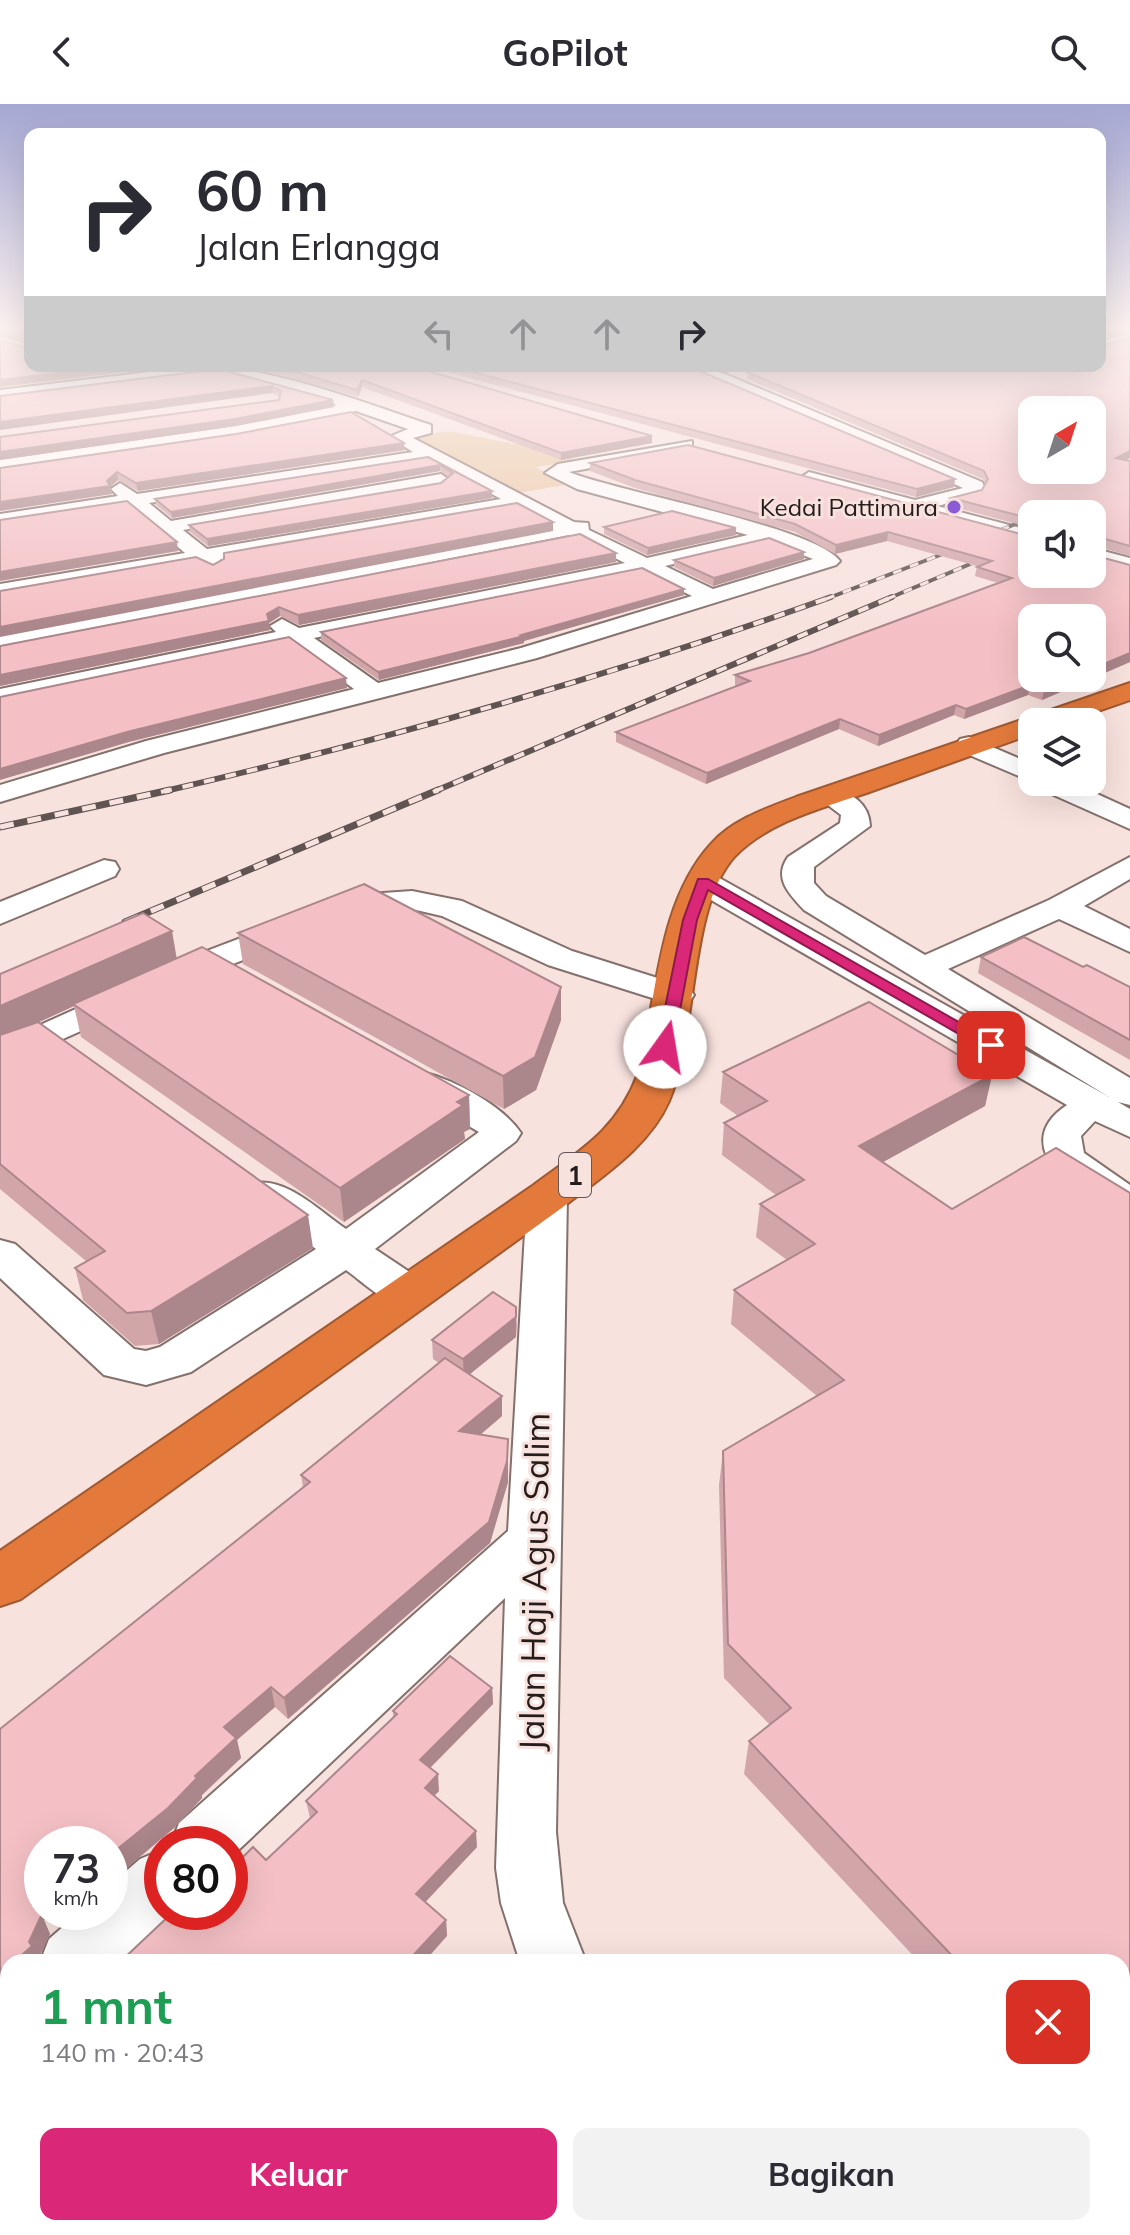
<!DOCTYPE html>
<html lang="id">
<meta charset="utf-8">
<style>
body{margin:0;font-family:Mulish,sans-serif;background:#f2f2f3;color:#2b2b33;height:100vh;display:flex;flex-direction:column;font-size:30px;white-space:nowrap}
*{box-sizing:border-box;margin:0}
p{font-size:26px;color:#7c7c81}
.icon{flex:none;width:44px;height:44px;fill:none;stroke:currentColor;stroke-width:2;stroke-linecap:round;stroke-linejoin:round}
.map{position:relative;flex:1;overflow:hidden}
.side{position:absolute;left:0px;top:1850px;width:1130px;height:282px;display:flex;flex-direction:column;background:#fff;border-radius:24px 24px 0 0;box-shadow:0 8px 32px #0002}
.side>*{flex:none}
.guide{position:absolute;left:24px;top:24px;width:1082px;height:244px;border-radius:16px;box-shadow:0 8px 32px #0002;background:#fff;color:#2b2b33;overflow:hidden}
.needle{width:52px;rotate:39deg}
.buttons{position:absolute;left:1018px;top:292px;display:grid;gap:16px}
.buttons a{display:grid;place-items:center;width:88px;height:88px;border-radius:16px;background:#fff;box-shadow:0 8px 32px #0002;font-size:40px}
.speed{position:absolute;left:24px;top:1722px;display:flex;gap:16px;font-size:40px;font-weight:700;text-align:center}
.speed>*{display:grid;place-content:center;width:104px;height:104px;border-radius:50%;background:#fff;box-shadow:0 8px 32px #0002;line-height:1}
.speed small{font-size:20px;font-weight:400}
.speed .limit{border:12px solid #d22;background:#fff;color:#111}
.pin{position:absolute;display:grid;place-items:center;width:68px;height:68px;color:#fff;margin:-34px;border-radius:16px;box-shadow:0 4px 12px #0006}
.me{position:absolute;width:88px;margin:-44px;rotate:13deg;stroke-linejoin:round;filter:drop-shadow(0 0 6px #0008)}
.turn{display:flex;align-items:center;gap:28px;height:168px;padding:0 40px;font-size:36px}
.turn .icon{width:104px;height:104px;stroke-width:2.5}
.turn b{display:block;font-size:56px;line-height:68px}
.lanes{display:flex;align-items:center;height:76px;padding:0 40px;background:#0003;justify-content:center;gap:40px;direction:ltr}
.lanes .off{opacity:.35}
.round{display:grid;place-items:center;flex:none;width:84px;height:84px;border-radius:16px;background:#f2f2f3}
.headline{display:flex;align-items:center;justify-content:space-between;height:136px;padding:0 40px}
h1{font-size:48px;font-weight:700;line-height:60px;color:#1e9e55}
.primary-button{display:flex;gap:16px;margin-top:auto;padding:16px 40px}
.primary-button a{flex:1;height:92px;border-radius:16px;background:#db2777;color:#fff;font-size:32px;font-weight:700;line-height:92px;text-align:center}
.primary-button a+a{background:#f2f2f3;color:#2b2b33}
header{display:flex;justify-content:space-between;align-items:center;height:104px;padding:0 40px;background:#fff;font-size:36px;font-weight:700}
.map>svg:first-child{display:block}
.green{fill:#eac7a3}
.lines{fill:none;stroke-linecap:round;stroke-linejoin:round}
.minor-casing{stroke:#84706c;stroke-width:4}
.highway-casing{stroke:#a05931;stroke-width:4}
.minor{fill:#fff;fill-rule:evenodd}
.highway{fill:#e37a3c;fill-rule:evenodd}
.rail-far2-casing{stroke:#605452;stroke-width:4}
.rail-far1-casing{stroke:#605452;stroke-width:6}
.rail-casing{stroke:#605452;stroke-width:7}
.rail-far2{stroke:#f8e2de;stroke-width:3;stroke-dasharray:9;stroke-linecap:butt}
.rail-far1{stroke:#f8e2de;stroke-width:4;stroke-dasharray:11;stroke-linecap:butt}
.rail{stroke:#f8e2de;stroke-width:5;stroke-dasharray:14;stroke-linecap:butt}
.wall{fill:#d2a5a9}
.shaded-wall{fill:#ab868a}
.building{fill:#f4c0c5;stroke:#ab868a;stroke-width:2;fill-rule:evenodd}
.route{fill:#db2777;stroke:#8e194d;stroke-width:2}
.poi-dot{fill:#8b5bd5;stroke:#f8e2de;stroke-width:3}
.labels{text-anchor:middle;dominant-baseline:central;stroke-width:6;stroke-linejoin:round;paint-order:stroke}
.far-poi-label{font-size:24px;fill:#251d1c;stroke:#f8e2de;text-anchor:end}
.shield{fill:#f8e2de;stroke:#645856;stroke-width:2}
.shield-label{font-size:26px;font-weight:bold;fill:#251d1c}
.near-street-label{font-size:34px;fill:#251d1c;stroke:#f8e2de}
</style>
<header><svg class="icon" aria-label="back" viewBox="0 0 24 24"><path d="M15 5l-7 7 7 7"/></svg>GoPilot<svg class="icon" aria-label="search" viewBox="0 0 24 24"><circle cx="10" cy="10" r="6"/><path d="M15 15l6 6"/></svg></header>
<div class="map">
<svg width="1130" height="2131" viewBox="0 0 1130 2131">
<rect width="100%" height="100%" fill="#f8e2de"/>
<polygon class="green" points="448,327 515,340 536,338 576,357 536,363 564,381 519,389 408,334"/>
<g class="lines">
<defs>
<g id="minor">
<polygon points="1130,229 1130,237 1100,246 1100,237"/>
<polygon points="0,232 30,240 30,248 0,240"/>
<path d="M199,262C270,262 363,298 431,321V329L413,334L574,418L588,419L589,426L647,454L748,431L577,385L545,369L558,360L692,337V345L569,368C621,389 813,422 840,457L836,461L537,554L164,649L0,698V681L146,637L354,585L291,539L0,601V585L276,528L270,522L282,515L299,524L625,459L569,431L0,543V529L552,423L518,404L219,456L224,461L213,467L198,459L0,494V480L185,449L129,402L0,422V410L118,392L111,385L120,379L137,390L413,348L389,333L408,325L356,307L262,327L0,365V355L262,317L337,301L220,269L0,296V286ZM429,356L501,395L207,445L183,426L441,382L450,376L441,370L171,417L149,399ZM769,438L813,455L713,485L665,462ZM642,468L692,492L521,544L378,579L314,534C424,511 534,493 642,468Z"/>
<polygon points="673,262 697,262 725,270 982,378 984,382 980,391 937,402 1032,427 1032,439 802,378 800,374 809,368 915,396 963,384 828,323"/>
<polygon points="1009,262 1033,262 1011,271 1003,266"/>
<polygon points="1092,444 1130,454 1130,467 1092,457"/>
<polygon points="969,633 1032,660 1033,678 960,647 956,641 960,635"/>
<polygon points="1034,678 1071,678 1130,705 1130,725 1038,684"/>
<path d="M830,683C852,689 869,699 870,722L814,763V779L826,792L925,851L1049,796L1130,753V775L1084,802L1130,825V848L1059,815L948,865L1130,974V1001L1118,998L1130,1005V1033L1095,1017L1081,1032L1084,1049L1130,1081V1112C1086,1101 1002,1044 1067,1001L692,785L687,778L692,771H714L1109,993L804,806C789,790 773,774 788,753L840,719L841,711L816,692L820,686Z"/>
<polygon points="104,756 115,758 119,765 115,772 0,820 0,798"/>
<polygon points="412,787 462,797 572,847 689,884 694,891 689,898 677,901 665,898 548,861 442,812 412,805 369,807 220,865 0,963 0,939 196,851 354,791"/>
<path d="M422,968C455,976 502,1001 521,1029L516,1037L375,1145L426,1179L432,1190L426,1201C394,1210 371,1184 346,1166L191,1268L146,1281L104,1271L0,1174V1136L15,1140L134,1245L146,1247L160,1243L316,1145L251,1098L245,1089L251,1080C285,1071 319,1107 346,1125L479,1028L409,987L403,979L409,971Z"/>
<polygon points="547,1080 561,1084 567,1093 556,1728 563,1799 586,1858 520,1858 501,1799 496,1764 505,1494 230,1754 230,1740 171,1740 179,1719 508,1427 527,1093 533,1084"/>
<polygon points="162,1746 162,1808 173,1808 119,1858 40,1858 49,1835 80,1808 110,1808 110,1781 140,1755"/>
<polygon points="8,1883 8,2014 0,2011 0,1886"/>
<polygon points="81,2124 156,2124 159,2131 83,2131"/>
<polygon points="234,2124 310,2124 308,2131 231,2131"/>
<polygon points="688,2124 762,2124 765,2131 690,2131"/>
</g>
<path id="highway" d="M1130,579V596L1066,618H1032V630C978,649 925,668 872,687C827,703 770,716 735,752C688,803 698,930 669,997C649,1043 601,1073 563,1103L21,1495L0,1502V1447L531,1083C579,1047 616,1028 638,970C657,896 657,799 711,740C732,716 767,704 796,693Z"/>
</defs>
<use href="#minor" class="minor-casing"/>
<use href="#highway" class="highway-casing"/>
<use href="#minor" class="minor"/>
<use href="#highway" class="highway"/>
<defs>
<g id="rail-far2">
<polyline points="984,433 1032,413"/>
<polyline points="826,495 958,444"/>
<polyline points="887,495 1032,434"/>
</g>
<g id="rail-far1">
<path d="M161,688C389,635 612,572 831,493"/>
<polyline points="433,688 892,493"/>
</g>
<g id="rail">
<polyline points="0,723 170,686"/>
<polyline points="125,818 438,686"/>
</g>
</defs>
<use href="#rail-far2" class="rail-far2-casing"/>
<use href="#rail-far1" class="rail-far1-casing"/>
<use href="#rail" class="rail-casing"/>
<use href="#rail-far2" class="rail-far2"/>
<use href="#rail-far1" class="rail-far1"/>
<use href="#rail" class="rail"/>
</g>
<g class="wall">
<polygon points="0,224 30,224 30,237 0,230"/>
<polygon points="1130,234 1130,354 1126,356 1130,357 1130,452 1093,441 1032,410 1032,424 950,402 951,394 982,386 985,380 983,375 747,275 747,268 1013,267"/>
<polygon points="234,262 411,262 652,339 561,356 362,283 358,293 286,272"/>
<polygon points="424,262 688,262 954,383 916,393"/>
<polygon points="219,265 333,296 334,303 236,322 0,356 0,333 279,296 280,293 273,289"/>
<polygon points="405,346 138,387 118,376 110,383 112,390 0,364"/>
<polygon points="428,353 492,387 492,394 208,442 190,428 189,421 441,379 449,372 440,367 172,414 156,401 155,395"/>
<polygon points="590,359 1093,451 1130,461 1130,558 1042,596 1028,591 964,615 954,611 878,642 839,625 706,680 616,638 616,628 737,582 735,581 735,571 809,549 998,479 975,472 977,462 887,437 835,450 795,428 635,384 590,367"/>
<polygon points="604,423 736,424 736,431 647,451 604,430"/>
<polygon points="804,448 804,455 713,482 674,463 674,456"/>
<polygon points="616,458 299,521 280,512 269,519 270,526 0,582 0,542"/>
<polygon points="684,485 684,491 524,537 524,539 379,576 321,536 321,528"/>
<polygon points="238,829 561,916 536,986 504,1005 243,860"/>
<polygon points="981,853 1083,863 1130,883 1130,956 978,869"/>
<polygon points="177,854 469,991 470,1025 464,1028 465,1035 344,1118 81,933 74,902 39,918 313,1144 159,1240 135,1242 83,1196 75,1164 86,1157 0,1085 0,870"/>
<polygon points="869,898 992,971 985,1002 883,1058 952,1105 1056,1044 1130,1089 1130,2031 1122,2040 1122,1858 919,1858 744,1670 749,1637 770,1621 724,1574 719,1381 723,1347 817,1292 731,1220 734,1186 787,1156 756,1133 760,1100 776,1091 722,1051 724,1019 738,1012 720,999 723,968"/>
<polygon points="493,1188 516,1203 517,1222 516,1233 469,1270 502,1292 502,1312 480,1331 508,1335 508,1378 490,1439 288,1615 275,1603 237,1636 241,1654 202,1691 202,1694 174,1724 111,1777 110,1740 42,1740 42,1808 53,1808 44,1816 50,1830 38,1855 40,1858 8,1858 8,1882 7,1881 0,1884 0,1625 303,1383 301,1371 439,1259 433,1255 432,1236"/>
<polygon points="492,1584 493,1600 430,1664 439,1687 434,1692 477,1743 425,1798 446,1816 447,1832 266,1756 310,1714 306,1697 393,1614 393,1607"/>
</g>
<g class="shaded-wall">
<polygon points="1118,224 1130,224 1130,227 1100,234 1100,228"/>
<polygon points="116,262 174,262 0,283 0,276"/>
<polygon points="720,262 738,262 720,265"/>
<polygon points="362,276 362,283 358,293 357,286"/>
<polygon points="272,282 273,289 0,326 0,318"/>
<polygon points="333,296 334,303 236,322 0,356 0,348"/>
<polygon points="652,332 652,339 561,356 561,349"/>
<polygon points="404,339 405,346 138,387 136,379"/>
<polygon points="1130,347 1130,354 1114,362 1116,354"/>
<polygon points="440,361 440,367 172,414 171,408"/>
<polygon points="117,368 118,376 110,383 112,390 0,407 0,398 107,377"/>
<polygon points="955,375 954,383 916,393 917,385"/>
<polygon points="492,387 492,394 208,442 207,435"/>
<polygon points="553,418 553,427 0,533 0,523"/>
<polygon points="736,424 736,431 647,451 648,444"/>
<polygon points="888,428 887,437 835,450 836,441"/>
<polygon points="177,438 178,447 0,477 0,468"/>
<polygon points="804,448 804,455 713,482 714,474"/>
<polygon points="616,449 616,458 299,521 298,511"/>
<polygon points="684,485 684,491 524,537 524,539 379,576 378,568 521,531"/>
<polygon points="279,503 280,512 269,519 270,526 0,582 0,571 267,510"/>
<polygon points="1130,549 1130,558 1042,596 1044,586 1071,574 1092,574 1092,565"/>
<polygon points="346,574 347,584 129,638 0,676 0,665 127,628"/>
<polygon points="1030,581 1028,591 964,615 966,605"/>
<polygon points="956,601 954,611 878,642 879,631"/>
<polygon points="840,615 839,625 706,680 707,669"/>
<polygon points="172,827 177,856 73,900 74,902 0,936 0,902"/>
<polygon points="561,883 561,916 536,986 504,1005 503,972"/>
<polygon points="992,971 985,1002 854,1074 859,1042"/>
<polygon points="469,991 470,1025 464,1028 465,1035 344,1118 340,1084 457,998"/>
<polygon points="308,1111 313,1144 159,1240 151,1207"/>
<polygon points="516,1203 516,1233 464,1275 463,1255"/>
<polygon points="502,1292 502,1312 460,1348 459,1327"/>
<polygon points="508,1335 508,1378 490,1439 288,1615 284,1594"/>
<polygon points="271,1583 275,1603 237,1636 241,1654 202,1691 202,1694 174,1724 111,1777 110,1751 195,1672 224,1623"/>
<polygon points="492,1584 493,1600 422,1672 420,1656"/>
<polygon points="438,1670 439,1687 426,1700 425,1684"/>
<polygon points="476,1727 477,1743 418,1806 416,1790"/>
<polygon points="42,1791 42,1808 53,1808 44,1816 50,1830 38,1855 40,1858 14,1858 29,1838 32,1800"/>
<polygon points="446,1816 447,1832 424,1858 407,1858"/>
<polygon points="0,1862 8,1864 8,1882 7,1881 0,1884"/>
<polygon points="1130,2020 1130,2031 1122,2040 1122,2028"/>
<polygon points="182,2124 200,2124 193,2131 175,2131"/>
</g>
<g class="building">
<polygon points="0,224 30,224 30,237 30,231"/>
<polygon points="1100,224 1118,224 1100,228 1100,234"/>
<path d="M1130,234V347L1116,354L1130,357V442L1095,432L1092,434V410H1032V415L951,394L982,386L988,375L984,367L747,268L773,262H1005L1013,267L1025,262H1100V242ZM1032,306H1092V366H1032Z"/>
<polygon points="0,237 30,244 30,262 116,262 0,276"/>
<polygon points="271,262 411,262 652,332 561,349 362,276 357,286 286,265"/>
<polygon points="450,262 688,262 955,375 917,385"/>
<polygon points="219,265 333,296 235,315 0,348 0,333 279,296 281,287 272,282 0,318 0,292"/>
<polygon points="351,308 404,339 136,379 117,368 107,377 110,382 0,398 0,364 236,330"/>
<polygon points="688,341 1032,433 1032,470 1092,470 1092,444 1093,451 1130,461 1130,549 1092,565 1092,514 1032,514 1032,574 1071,574 1044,586 1030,581 966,605 956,601 879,631 840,615 707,669 616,628 750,577 735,571 809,549 1012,474 977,463 992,457 888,428 836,441 795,420 635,376 590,359"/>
<polygon points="428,353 492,387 207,435 189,421 441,379 453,369 440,361 171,408 155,395"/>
<polygon points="127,397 177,438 0,468 0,416"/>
<polygon points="517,399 553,418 0,523 0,487 196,453 213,461 224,455 224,449"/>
<polygon points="672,407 736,424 648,444 604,423"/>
<polygon points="580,430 616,449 298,511 279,503 267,510 269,517 0,571 0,542"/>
<polygon points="769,434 804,448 714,474 674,456"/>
<polygon points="642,464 684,485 521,531 524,532 378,568 321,528"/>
<polygon points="289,533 346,574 127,628 0,665 0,593"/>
<polygon points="364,780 561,883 535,953 503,972 238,829"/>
<polygon points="143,809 172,827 0,902 0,870"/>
<polygon points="1024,833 1083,863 1087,861 1130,883 1130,936 981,853"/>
<polygon points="202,843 469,991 457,998 463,1001 340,1084 73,900"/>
<polygon points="869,898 992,971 859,1042 952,1105 1056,1044 1130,1089 1130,2020 1122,2028 1122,1858 958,1858 749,1637 791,1604 728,1540 723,1347 844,1276 734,1186 815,1140 760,1100 804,1076 724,1019 767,997 723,968"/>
<polygon points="38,918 308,1111 151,1207 127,1209 75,1164 105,1147 0,1060 0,931"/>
<polygon points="493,1188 516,1203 516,1213 463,1255 432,1236"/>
<polygon points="445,1254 502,1292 459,1327 508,1335 507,1357 489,1418 284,1594 271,1583 224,1623 236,1634 195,1672 197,1674 168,1704 110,1751 110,1740 42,1740 42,1791 32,1800 42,1810 29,1838 32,1842 14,1858 8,1858 8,1864 2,1870 0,1862 0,1625 310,1378 301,1371"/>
<polygon points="450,1552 492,1584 420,1656 438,1670 425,1684 476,1727 416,1790 446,1816 407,1858 120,1858 173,1808 230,1808 230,1766 253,1743 266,1756 317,1708 306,1697 397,1610 393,1607"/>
<polygon points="159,2124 182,2124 175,2131 165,2131"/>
</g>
<linearGradient id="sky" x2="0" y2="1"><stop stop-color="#a5a7d3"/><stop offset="0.43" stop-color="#fcf2f0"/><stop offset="1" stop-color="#fcf2f0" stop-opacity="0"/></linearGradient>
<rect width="1130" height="522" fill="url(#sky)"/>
<polygon class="route" points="698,775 708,775 999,941 997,945 985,945 708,786 697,816 673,943 671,947 659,947 657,943 683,816"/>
<circle class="poi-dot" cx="954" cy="403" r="8"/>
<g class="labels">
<g class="far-poi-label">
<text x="938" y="403">Kedai Pattimura</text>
</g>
<rect class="shield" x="559" y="1049" width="32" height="44" rx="6"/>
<g class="shield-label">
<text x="575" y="1071">1</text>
</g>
<g class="near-street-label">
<text transform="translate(534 1478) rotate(-89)">Jalan Haji Agus Salim</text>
</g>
</g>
</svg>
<div class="buttons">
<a><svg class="needle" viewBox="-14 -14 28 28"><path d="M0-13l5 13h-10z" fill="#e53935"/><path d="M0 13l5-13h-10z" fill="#7c7c81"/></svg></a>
<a><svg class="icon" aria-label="sound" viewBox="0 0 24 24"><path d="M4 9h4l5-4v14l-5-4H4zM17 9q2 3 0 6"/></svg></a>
<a><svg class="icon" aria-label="search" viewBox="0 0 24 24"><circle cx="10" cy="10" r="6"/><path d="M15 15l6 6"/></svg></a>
<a><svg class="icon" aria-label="layers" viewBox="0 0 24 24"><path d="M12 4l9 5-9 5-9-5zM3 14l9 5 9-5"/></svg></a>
</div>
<div class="speed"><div>73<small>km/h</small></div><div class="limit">80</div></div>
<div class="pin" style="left:991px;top:941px;background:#d93025"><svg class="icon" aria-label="arrive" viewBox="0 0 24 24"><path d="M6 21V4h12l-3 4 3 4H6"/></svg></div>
<svg class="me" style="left:665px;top:943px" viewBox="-20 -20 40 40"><circle r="19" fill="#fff"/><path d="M0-13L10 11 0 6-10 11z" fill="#db2777"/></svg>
<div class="guide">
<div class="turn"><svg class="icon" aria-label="right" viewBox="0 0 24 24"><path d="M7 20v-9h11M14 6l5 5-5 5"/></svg><div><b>60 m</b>Jalan Erlangga</div></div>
<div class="lanes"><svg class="icon off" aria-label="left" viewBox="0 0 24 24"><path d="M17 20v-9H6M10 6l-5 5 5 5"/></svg><svg class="icon off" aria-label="ahead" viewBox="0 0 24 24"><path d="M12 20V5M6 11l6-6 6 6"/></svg><svg class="icon off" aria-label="ahead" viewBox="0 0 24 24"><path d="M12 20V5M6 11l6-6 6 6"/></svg><svg class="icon" aria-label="right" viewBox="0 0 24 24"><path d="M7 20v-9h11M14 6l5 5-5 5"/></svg></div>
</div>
<section class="side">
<div class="headline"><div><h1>1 mnt</h1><p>140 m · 20:43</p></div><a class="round" style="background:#d93025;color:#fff"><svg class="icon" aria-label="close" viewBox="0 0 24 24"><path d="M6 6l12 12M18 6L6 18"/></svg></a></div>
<div class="primary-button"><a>Keluar</a><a>Bagikan</a></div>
</section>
</div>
